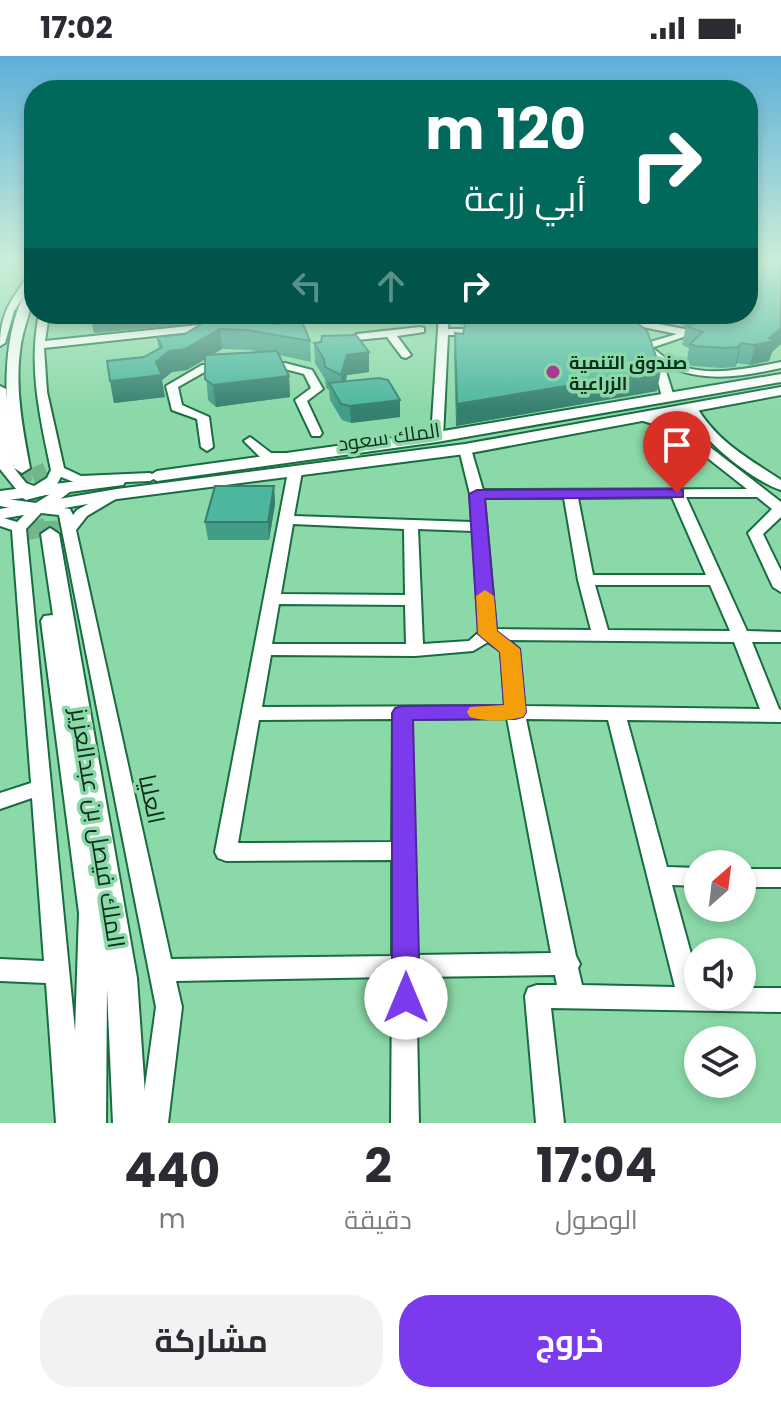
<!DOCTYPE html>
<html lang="ar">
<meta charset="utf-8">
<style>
body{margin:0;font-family:Poppins,Cairo,sans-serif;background:#f2f2f3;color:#2b2b33;direction:rtl;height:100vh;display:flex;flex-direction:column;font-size:30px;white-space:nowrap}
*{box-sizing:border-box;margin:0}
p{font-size:26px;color:#7c7c81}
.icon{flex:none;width:44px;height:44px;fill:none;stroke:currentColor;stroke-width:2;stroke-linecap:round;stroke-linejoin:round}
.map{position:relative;height:1067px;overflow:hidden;direction:ltr}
.details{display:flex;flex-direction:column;background:#fff;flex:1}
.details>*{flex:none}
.top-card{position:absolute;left:24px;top:24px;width:734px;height:244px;border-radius:32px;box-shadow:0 4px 12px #0003;direction:rtl;background:#00695c;color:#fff;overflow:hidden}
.needle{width:52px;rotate:28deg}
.fabs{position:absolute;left:684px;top:794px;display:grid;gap:16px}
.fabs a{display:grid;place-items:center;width:72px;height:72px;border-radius:50%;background:#fff;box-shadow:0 4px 12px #0003;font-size:40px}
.pin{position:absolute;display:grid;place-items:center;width:68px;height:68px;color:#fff;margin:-82px -34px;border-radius:50% 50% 50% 0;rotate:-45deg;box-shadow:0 0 8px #0007}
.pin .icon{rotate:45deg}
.me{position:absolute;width:88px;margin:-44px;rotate:0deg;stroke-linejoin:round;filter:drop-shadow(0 0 6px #0008)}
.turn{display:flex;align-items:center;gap:28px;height:168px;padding:0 40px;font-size:36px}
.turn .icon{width:104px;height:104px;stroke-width:2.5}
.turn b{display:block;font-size:56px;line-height:68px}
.lanes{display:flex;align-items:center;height:76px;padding:0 40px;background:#0003;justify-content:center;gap:40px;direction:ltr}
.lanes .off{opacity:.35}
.eta{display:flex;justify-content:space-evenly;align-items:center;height:136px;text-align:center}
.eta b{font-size:48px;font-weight:700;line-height:56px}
.cta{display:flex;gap:16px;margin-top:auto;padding:16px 40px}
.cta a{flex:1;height:92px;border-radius:32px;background:#7c3aed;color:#fff;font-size:32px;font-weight:700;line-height:92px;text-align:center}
.cta a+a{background:#f2f2f3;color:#2b2b33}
.status{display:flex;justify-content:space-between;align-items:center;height:56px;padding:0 40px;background:#fff;direction:ltr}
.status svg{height:22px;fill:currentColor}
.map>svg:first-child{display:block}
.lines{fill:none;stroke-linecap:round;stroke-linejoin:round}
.major-tunnel-far1{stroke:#72b78c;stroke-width:15;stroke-dasharray:15 8;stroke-linecap:butt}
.major-tunnel{stroke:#72b78c;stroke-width:19;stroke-dasharray:19 10;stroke-linecap:butt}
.minor-casing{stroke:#186c42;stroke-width:4}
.major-casing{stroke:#186c42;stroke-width:4}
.minor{fill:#fff;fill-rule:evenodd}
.major{fill:#fff;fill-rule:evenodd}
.wall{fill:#419d88;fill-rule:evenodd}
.shaded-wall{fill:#357f6f}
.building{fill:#4cb69e;stroke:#357f6f;stroke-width:2}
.route{fill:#7c3aed;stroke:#51269a;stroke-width:2}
.slow{fill:#f59e0b}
.poi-dot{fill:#aa3995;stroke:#8bd9a8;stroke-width:3}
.labels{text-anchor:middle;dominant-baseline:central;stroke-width:7;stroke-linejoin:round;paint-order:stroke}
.far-poi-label{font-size:18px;font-weight:bold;fill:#0d2e1c;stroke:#8bd9a8;text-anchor:start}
.street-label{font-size:20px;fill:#0d2e1c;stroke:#8bd9a8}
.near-street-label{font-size:24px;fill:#0d2e1c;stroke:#8bd9a8}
</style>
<div class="status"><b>17:02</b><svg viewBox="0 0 49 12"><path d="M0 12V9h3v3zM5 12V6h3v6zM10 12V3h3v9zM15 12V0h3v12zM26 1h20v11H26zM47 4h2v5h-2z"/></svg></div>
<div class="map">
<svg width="781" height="1067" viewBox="0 0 781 1067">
<rect width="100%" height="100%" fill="#8bd9a8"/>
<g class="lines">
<g class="major-tunnel-far1">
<polyline points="36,410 48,438"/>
<polyline points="22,412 28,438"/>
</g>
<g class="major-tunnel">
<polyline points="28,436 38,482"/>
<polyline points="48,436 50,478"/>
</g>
<defs>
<g id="minor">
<path d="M34,215V225L14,255L5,287L0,290C0,256 12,243 31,216Z"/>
<path d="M39,258H49L45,285L303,258H336L331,261L44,292L47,336L64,412L81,420L150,417L157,421L150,425L79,428L61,421L57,428L46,434L45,439L26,444L19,440L24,435L16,433L0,413V330L6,333L14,412L26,427L34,430L47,422L51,414C40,362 28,311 39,258Z"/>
<polygon points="439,258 449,258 448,273 483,273 488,276 483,279 448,279 443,381 437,385 431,381"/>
<polygon points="642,265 690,274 695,277 651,292 646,289 647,287 677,278 638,270 638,266"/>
<polygon points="420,271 424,272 424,276 397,280 411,299 406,302 402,301 387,281 357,284 352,281 357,278"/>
<path d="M655,294C658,296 661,299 664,301C697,325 745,313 781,306V312C740,321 704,327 664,309L674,341L668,345L662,341L650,297Z"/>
<polygon points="285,307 312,314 323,333 307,345 322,377 320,380 312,380 295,344 311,332 304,318 285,313 265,314 259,311 265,308"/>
<polygon points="226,308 230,309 230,313 208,314 178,331 182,349 209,361 213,391 207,395 201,391 197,363 172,354 166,330 202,309"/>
<path d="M692,349L696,350C716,385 749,403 781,424V434C751,424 699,382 686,353Z"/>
<path d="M644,357L680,368L781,446V461L763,478L781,515V536L773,531L748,477L772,453L757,441H686L747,575L781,576V586H752L779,653L781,654V666L627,664L667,811L698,812V830L672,829L698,923V940H742V932H781V956L551,952L564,1067H536L525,940L528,932L537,929H557L555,919L416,921L419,1067H391L392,921L176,925L182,951L168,1067H140L156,951L59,459L41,457L26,473L84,1067H56L46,927L0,925V903L44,905L32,742L0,753V737L31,727L12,474L0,470V461L17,466L28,455L0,450V442L36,447L66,428L71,429L73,432L71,435L51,450L70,453L73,459L77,454L112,435L117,434L124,438L87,460L76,474L171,903L392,900V804L226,805L218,802L215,796L288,416L295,412L302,416L294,460L472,466L470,438L459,393L465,389L471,393L483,434L747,433L672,374L640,364V358ZM672,441L706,519H593L578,442ZM484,442H564L578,524L591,574L496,573ZM293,468L404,473L405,539L281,538ZM418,473L473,475L479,576L469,585L423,588ZM595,529H710L730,575L608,574ZM279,548L405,549L406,588H272ZM508,584L734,586L760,653L524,650L519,593ZM488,586L501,595L505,650L262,651L271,599L415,600L473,595ZM507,662L551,897L416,899L411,663ZM393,663L392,786L238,787L259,664ZM526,663L608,664L675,931L582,929L578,912L580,908L576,900Z"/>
<polygon points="250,381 271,397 288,397 295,401 288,405 263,404 244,385"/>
<rect x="742" y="813" width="39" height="18"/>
</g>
<g id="major">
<path d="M34,229C34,251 22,272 20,295C15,334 23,374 30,412L22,417L14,412C6,359 0,297 20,248C24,240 26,232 34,229Z"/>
<polygon points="781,318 781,326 437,386 157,425 149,420 157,415 437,376"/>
<polygon points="781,331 781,339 465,398 117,443 0,463 0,453 117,433 465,388"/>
<polygon points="117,420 123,421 126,425 123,429 0,445 0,435"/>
<polygon points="50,472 59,478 137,922 147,1067 113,1067 107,933 106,1067 72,1067 79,857 41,565 44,560 53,559 41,478"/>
</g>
</defs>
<use href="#minor" class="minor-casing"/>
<use href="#major" class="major-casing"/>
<use href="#minor" class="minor"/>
<use href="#major" class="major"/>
</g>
<g class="wall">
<polygon points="781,205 781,288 772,296 769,305 750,309 737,307 735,311 721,312 692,310 686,308 689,292 682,289 686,270 659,261 659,258 748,258"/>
<path d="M90,258H290L247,262L249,265L310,285L311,306L279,299L289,320L290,341L216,351L208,344L205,303L187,314L172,316L162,324L165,341L114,347L107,305L144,301L159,293L157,281L185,278L200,268V267L94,277ZM222,293L249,294L262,296L213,298Z"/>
<polygon points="456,258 518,258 517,264 544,264 543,258 632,258 631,266 657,335 456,370 454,298 455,277 463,278 465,269 456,268"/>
<polygon points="314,287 369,316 347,319 346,326 400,344 400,361 351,367 342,364 330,344 329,334 326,332 325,323 315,307"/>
<polygon points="274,430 275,448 269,484 208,484 205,466"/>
</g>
<g class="shaded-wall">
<polygon points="90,258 290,258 203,266 199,258 200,267 94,277"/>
<polygon points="781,272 781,288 772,296 769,305 750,309 755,289 769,282"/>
<polygon points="220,273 222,293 187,314 172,316 162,324 165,341 114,347 110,325 156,306 169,295"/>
<polygon points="741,287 737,307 735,311 739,291"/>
<polygon points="369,296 369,316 347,319 342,340 341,319 347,299"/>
<polygon points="661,314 657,335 456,370 457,348"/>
<polygon points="289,320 290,341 216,351 213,329"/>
<polygon points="400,344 400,361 351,367 350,350"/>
<polygon points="274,430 275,448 269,484 268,466"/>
</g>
<g class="building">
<polygon points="748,205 781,205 781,272 769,282 774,285 755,289 741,287 739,291 725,292 696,290 690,288 703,276 686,270 711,264 703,258 748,258"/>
<polygon points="199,258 245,258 249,265 277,268 302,266 310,285 247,274 220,273 185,293 169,295 156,306 162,319 110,325 107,305 144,301 162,291 157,281 185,278 203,267"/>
<polygon points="466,263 636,266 647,275 661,314 457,348 455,277 463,278"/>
<polygon points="356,279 369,296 347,299 341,319 325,311 324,303 314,287 321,286 322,280"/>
<polygon points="277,295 289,320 213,329 205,323 205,299"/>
<polygon points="379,322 388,324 400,344 350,350 341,348 329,327"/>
<polygon points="215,430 274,430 268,466 205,466"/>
</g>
<linearGradient id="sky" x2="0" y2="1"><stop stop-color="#5dafd8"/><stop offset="0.58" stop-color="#cbeed8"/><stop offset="1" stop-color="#cbeed8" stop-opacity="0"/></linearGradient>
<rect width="781" height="354" fill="url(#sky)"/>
<polygon class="route" points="677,433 683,434 683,441 485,443 497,575 520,593 526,656 523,661 515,663 413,664 420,942 416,951 406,955 396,951 392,942 392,657 395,652 402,650 504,649 500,596 478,578 469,438 477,434"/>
<path class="slow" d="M485,534L494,540L497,575L520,593L526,656L523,661C508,665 485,666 470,661L467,656L470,651L504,649L500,596L478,578L476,540Z"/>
<circle class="poi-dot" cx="553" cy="316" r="8"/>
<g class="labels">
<g class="far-poi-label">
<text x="569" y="306">صندوق التنمية<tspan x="569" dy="21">الزراعية</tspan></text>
</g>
<g class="street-label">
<text transform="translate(389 381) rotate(-8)">الملك سعود</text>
</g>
<g class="near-street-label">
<text transform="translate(152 743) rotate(78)">العليا</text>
<text transform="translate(98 772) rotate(81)">الملك فيصل بن عبدالعزيز</text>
</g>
</g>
</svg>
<div class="fabs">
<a><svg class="needle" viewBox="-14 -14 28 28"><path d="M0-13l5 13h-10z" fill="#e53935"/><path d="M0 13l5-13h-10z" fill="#7c7c81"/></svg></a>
<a><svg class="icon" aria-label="sound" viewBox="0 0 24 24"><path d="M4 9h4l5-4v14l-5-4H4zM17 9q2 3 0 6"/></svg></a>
<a><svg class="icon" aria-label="layers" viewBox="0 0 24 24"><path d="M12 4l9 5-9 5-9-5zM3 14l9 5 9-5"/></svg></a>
</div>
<div class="pin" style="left:677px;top:437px;background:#d93025"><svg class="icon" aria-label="arrive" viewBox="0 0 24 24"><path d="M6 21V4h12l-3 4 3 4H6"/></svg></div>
<svg class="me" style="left:406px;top:942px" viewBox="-20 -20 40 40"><circle r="19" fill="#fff"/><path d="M0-13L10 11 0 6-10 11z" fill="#7c3aed"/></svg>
<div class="top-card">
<div class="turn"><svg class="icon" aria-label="right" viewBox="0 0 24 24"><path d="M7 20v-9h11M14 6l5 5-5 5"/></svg><div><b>120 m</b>أبي زرعة</div></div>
<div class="lanes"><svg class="icon off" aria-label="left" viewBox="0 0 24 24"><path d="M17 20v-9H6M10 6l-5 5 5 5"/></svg><svg class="icon off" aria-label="ahead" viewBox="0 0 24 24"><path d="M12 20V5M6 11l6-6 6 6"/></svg><svg class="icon" aria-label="right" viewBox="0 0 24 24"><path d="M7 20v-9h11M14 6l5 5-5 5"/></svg></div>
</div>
</div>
<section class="details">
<div class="eta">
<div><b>17:04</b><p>الوصول</p></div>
<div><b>2</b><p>دقيقة</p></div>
<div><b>440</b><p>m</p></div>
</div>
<div class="cta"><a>خروج</a><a>مشاركة</a></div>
</section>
